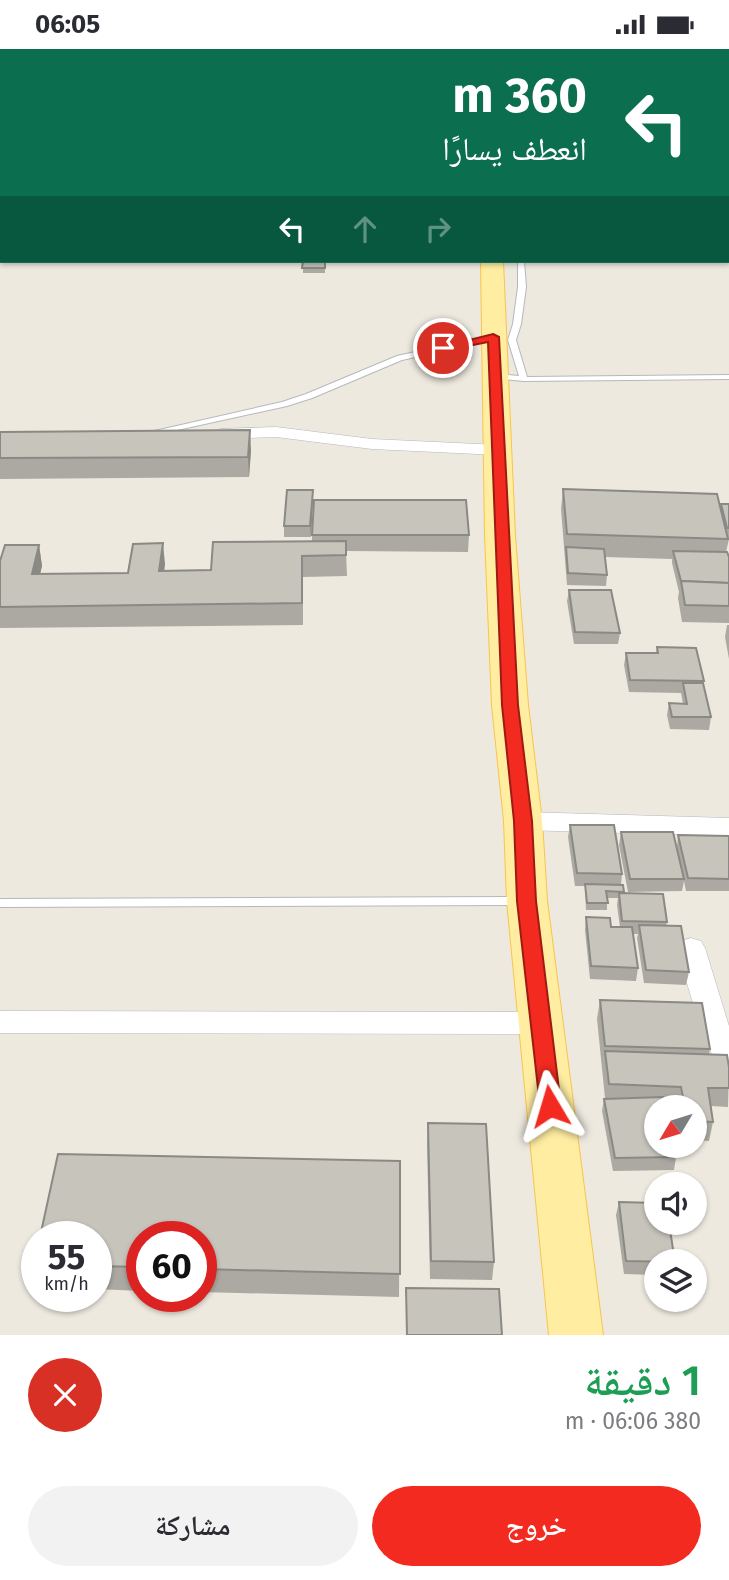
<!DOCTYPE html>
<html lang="ar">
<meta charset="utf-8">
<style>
body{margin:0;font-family:"Fira Sans","Noto Naskh Arabic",sans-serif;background:#f2f2f3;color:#2b2b33;direction:rtl;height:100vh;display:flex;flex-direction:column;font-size:26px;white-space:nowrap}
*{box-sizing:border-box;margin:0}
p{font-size:23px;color:#7c7c81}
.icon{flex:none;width:38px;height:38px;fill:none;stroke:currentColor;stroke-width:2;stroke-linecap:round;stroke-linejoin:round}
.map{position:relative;height:1286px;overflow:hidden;direction:ltr}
.sheet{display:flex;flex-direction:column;background:#fff;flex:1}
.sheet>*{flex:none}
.hud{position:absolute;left:0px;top:0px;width:730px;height:214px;box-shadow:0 2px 5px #0004;direction:rtl;background:#0b6e4f;color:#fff;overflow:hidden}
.needle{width:46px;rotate:232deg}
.tools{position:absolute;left:644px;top:1046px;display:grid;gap:14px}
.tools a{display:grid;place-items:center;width:63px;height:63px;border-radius:50%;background:#fff;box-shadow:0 2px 5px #0004;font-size:35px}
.speed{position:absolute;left:21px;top:1172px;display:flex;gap:14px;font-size:35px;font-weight:700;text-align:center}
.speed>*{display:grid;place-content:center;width:91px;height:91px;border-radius:50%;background:#fff;box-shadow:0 2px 5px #0004;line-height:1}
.speed small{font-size:18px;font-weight:400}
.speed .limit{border:10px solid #d22;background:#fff;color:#111}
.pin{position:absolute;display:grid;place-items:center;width:60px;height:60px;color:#fff;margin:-30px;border:4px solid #fff;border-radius:50%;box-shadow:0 2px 7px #0007}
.me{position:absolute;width:77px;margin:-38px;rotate:353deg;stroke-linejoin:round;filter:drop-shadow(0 0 5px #0008)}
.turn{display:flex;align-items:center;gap:24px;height:147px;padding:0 28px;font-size:32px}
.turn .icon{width:91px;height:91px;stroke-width:2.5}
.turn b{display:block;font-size:49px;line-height:60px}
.lanes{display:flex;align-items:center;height:66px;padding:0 28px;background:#0003;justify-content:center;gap:35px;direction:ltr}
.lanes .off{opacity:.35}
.round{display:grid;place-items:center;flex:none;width:74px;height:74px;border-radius:37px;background:#f2f2f3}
.head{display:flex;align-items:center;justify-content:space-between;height:119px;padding:0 28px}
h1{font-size:42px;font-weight:600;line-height:52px;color:#1e9e55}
.cta{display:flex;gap:14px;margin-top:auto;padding:14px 28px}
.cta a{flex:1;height:80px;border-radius:42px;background:#f32a1f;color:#fff;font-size:28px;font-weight:600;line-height:80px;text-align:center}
.cta a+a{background:#f2f2f3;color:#2b2b33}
.status{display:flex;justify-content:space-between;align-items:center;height:49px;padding:0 35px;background:#fff;direction:ltr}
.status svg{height:19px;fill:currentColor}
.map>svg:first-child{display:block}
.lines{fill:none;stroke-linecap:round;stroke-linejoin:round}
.service-casing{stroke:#b5b8bd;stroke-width:2}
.minor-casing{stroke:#b5b8bd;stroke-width:1}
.primary-casing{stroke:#f9c44c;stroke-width:2}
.service{fill:#fff;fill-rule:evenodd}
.minor{fill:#fff;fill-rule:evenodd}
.primary{fill:#ffeda2;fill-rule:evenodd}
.wall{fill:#aba9a2}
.shaded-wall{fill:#8b8984}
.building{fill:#c7c4bc;stroke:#8b8984;stroke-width:2}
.route{fill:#f32a1f;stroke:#9e1b14;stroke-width:2}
</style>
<div class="status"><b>06:05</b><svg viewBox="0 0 49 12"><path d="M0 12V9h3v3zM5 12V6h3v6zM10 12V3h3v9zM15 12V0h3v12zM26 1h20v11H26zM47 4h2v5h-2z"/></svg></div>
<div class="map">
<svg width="729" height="1286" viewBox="0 0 729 1286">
<rect width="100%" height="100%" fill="#ede9df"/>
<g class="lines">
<defs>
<g id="service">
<polygon points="518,212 524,212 526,238 521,275 516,291 527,328 729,326 729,330 524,332 493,329 492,327 496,325 519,327 508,291 513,275 518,238"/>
<polygon points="493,286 496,286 496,290 402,311 312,349 287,357 150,387 146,385 150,383 282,353 306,345 397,307"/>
<polygon points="519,848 523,849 525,852 523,855 519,856 0,858 0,850"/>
</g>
<g id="minor">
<rect x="162" y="0" width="10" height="2"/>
<polygon points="616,0 626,0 627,2 616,2"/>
<polygon points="0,37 2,37 0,48"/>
<rect x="728" y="55" width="1" height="8"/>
<polygon points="276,378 372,390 499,396 508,401 499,406 372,400 276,388 220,390 211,385 220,380"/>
<polygon points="523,763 729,769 729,787 523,781 514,778 510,772 514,766"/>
<path d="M691,889L701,892L705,899L729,977V1024L719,1020C699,982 689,940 677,899L681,892Z"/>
<polygon points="0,962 541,963 551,966 555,974 551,982 541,985 0,984"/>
</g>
<g id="primary">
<polygon points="435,0 451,0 452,2 436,2"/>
<polygon points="481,212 503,212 515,487 528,656 542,772 547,852 603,1286 549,1286 507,852 504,772 492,656 485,487"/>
</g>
</defs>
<use href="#service" class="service-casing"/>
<use href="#minor" class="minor-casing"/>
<use href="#primary" class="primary-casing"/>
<use href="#service" class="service"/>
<use href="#minor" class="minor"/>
<use href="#primary" class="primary"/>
</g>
<g class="wall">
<polygon points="467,0 492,0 492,2 468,2"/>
<rect x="556" y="0" width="57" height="2"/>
<rect x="303" y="212" width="22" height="12"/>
<polygon points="0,383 251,401 249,428 0,430"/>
<polygon points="563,440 721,459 721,455 729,455 729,490 726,503 729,508 729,574 682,573 678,549 679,543 672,514 672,510 605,508 607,526 606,537 567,536 561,460"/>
<polygon points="313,441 311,488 284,488 284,477"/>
<polygon points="312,486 469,486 468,503 346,502 347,527 303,528 303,576 0,579 0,512 39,496 42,517 40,525 128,524 165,515 164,522 211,521 312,492"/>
<polygon points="569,541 620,584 618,595 574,595 567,552"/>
<polygon points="727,576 729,576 729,610 725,588"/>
<polygon points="657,598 704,632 703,636 711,668 709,681 670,680 667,666 669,654 683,655 681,644 629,643 624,616 626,604 656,604"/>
<polygon points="570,776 622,825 621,836 623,836 624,844 667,873 666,877 689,923 686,936 644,934 637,889 638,885 633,885 638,919 636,932 590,930 585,881 586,868 611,878 620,878 617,856 618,849 607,849 607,861 586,861 585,837 575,837 568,788"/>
<polygon points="621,783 677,798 678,786 729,787 729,842 686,842 684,832 682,842 628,843 619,796"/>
<polygon points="600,951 710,1000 709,1005 729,1018 728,1058 711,1057 713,1073 709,1092 695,1091 695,1059 678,1059 678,1056 665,1056 676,1108 674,1121 613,1122 602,1062 604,1050 605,1049 597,970"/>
<polygon points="428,1074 494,1213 492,1231 430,1230 427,1093"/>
<polygon points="58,1105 400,1112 399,1248 201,1243 201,1188 142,1188 142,1242 96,1240 96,1188 40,1188"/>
<polygon points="619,1153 656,1213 656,1226 624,1225 616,1166"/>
</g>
<g class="shaded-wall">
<polygon points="250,381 251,401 249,428 248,408"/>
<polygon points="313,441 313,452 311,488 310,477"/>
<polygon points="163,494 165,515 161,543 159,522"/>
<polygon points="39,496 42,517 35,546 32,525"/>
</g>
<g class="building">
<rect x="118" y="0" width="19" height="2"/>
<polygon points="557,0 581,0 582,2 557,2"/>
<polygon points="303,212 325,212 325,219 302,219"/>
<polygon points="250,381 248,408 0,409 0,383"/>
<polygon points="563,440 717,445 728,490 567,485"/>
<polygon points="287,441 313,441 310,477 284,477"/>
<polygon points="314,451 466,451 469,486 312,486"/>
<polygon points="721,455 729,455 729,479 727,479"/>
<polygon points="346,492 346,506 302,507 302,554 0,558 0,512 5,496 39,496 32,525 128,524 133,495 163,494 159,522 211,521 213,493"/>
<polygon points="566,498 604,500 607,526 568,524"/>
<polygon points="673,502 727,503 729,508 729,534 681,532"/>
<polygon points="681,532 729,534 729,557 685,556"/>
<polygon points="569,541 611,541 620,584 575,583"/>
<polygon points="657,598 696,599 704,632 630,631 626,604 658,604"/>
<polygon points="683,634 703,634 711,668 672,668 669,654 687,655"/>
<polygon points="570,776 614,776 622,825 577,824"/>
<polygon points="621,783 673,783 684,830 630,830"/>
<polygon points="678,786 729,787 729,830 688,829"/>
<polygon points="585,835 623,836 624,843 606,842 608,854 587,854"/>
<polygon points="619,844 663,845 667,873 622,872"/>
<polygon points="586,868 610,869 611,878 632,878 638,919 591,917"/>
<polygon points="639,876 681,877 689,923 646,921"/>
<polygon points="600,951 702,954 710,1000 605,997"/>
<polygon points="605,1002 727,1006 729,1018 729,1039 708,1039 713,1073 695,1072 695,1059 685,1059 681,1038 609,1035"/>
<polygon points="663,1048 665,1059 656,1059 656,1097 674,1097 676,1108 615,1109 604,1050"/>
<polygon points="428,1074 486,1075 494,1213 431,1212"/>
<polygon points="58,1105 400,1112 400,1225 201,1220 201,1188 142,1188 142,1218 96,1217 96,1188 40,1188"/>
<polygon points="619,1153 656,1154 656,1174 669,1174 675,1213 626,1212"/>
<polygon points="406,1239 499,1240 502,1286 407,1286"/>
</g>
<polygon class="route" points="493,285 499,288 518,656 532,772 536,852 561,1057 558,1063 550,1065 543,1063 540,1057 517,852 514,772 502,656 488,293 443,302 437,299"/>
</svg>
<div class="tools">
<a><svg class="needle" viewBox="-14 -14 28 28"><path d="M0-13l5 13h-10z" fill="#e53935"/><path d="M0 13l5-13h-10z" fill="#7c7c81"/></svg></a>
<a><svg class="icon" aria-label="sound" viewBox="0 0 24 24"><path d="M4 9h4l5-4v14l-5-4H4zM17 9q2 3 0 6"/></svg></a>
<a><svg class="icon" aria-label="layers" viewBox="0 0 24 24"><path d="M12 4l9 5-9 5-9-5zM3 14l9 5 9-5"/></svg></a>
</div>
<div class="speed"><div>55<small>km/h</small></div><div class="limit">60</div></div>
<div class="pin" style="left:443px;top:299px;background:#d93025"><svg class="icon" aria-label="arrive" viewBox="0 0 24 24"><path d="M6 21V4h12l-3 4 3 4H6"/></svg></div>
<svg class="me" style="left:550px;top:1057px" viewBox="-20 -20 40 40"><path d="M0-17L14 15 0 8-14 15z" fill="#f32a1f" stroke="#fff" stroke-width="4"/></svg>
<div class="hud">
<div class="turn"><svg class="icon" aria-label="left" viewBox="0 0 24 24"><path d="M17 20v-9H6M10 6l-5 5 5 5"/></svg><div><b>360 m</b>انعطف يسارًا</div></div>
<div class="lanes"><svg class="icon" aria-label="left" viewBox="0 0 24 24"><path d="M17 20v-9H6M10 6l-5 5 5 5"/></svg><svg class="icon off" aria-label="ahead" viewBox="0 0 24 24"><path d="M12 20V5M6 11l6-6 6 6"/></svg><svg class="icon off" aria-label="right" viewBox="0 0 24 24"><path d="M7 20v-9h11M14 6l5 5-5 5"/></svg></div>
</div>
</div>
<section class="sheet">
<div class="head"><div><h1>1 دقيقة</h1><p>380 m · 06:06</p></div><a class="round" style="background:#d93025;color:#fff"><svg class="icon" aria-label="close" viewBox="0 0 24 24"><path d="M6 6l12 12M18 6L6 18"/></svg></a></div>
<div class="cta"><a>خروج</a><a>مشاركة</a></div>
</section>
